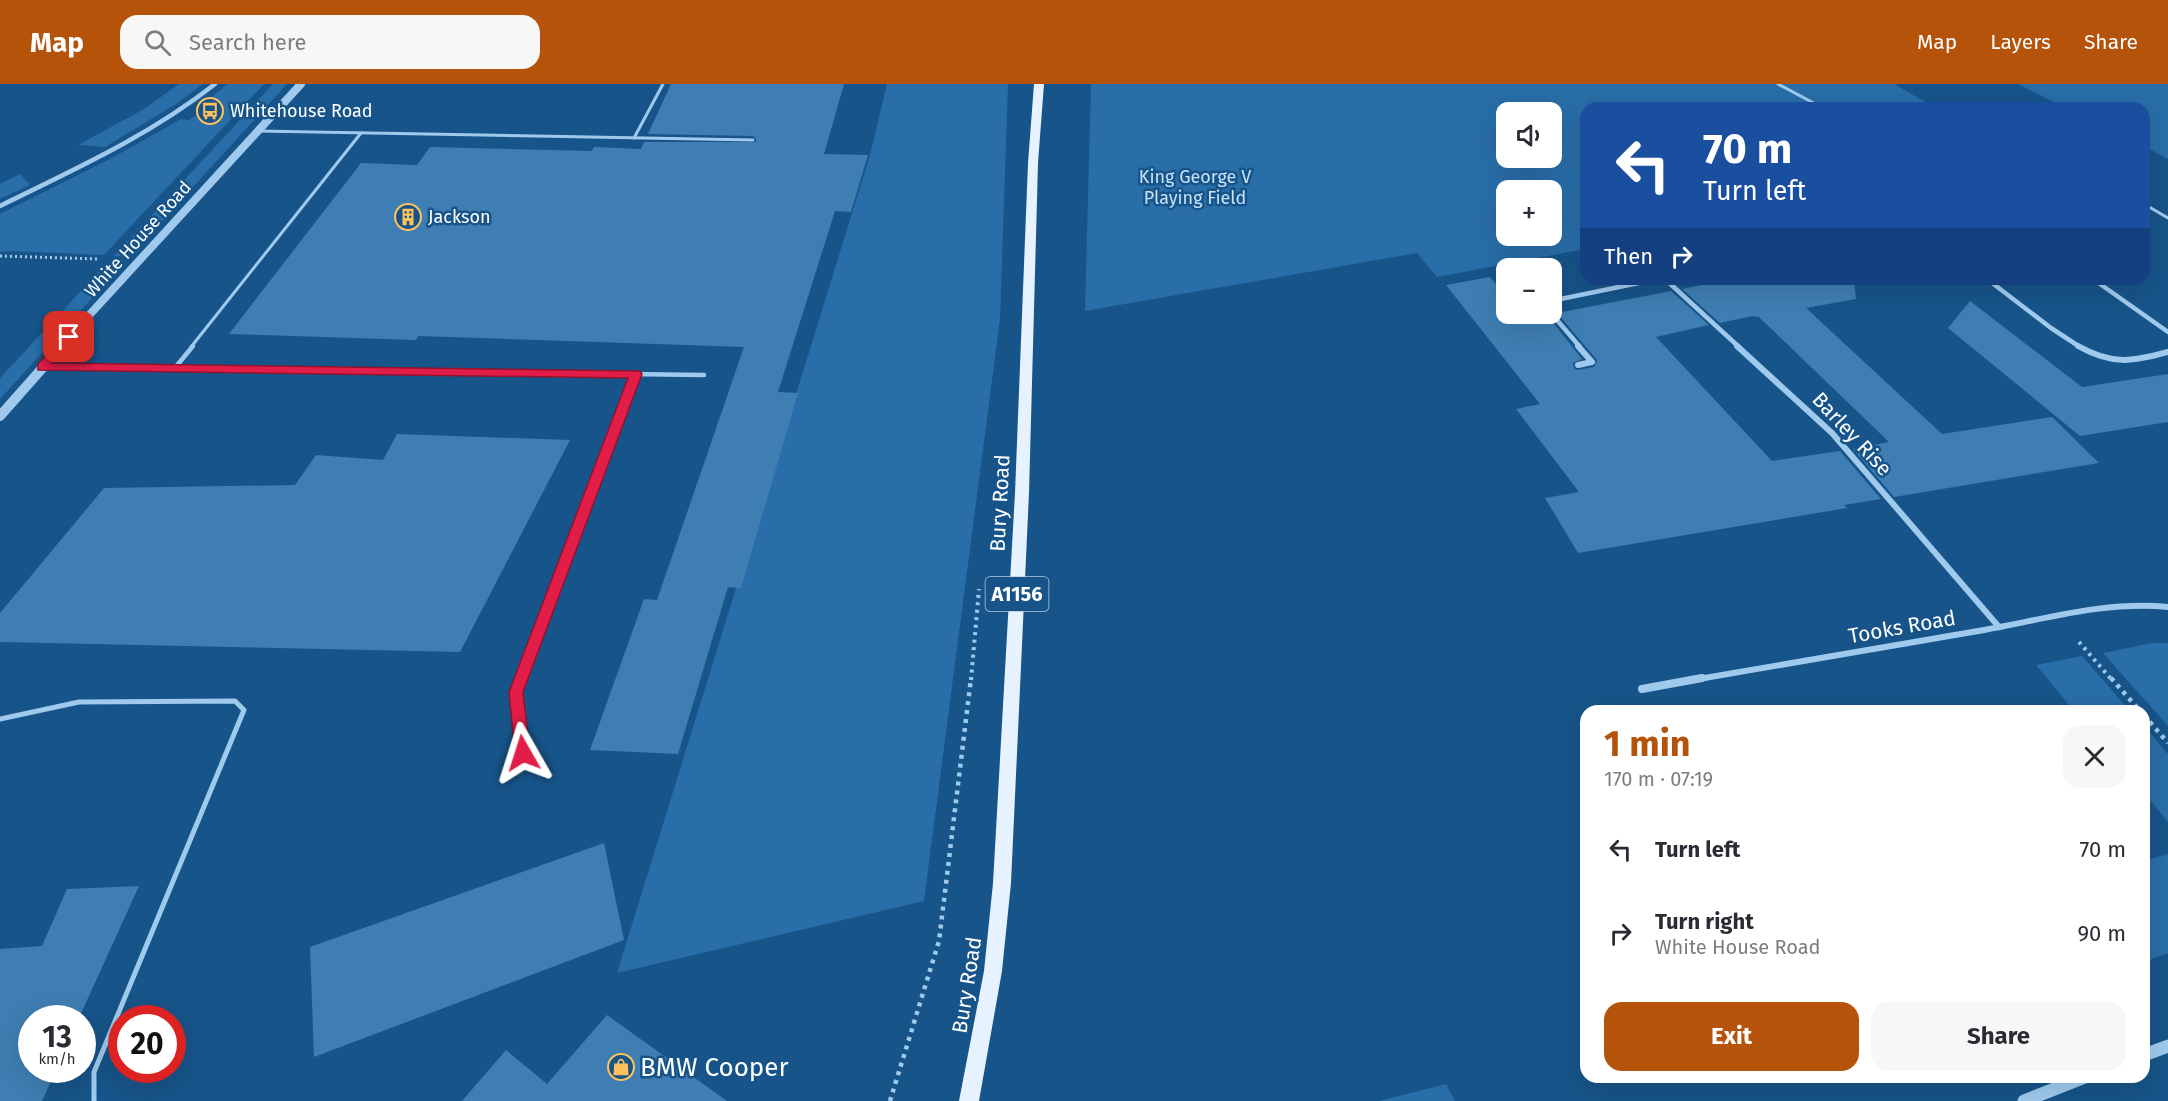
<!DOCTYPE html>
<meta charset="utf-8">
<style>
body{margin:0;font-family:"Fira Sans",sans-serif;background:#f7f7f7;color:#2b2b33;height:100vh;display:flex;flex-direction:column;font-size:22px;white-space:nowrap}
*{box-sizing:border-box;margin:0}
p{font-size:20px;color:#7c7c81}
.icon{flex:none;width:33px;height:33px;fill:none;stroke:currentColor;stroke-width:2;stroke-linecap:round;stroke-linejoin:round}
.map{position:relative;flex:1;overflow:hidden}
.drawer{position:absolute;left:1580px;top:621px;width:570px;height:378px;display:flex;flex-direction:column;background:#fff;border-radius:18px;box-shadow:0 6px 24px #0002}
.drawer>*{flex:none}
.guide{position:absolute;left:1580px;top:18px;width:570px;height:183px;border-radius:18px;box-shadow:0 6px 24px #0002;background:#1a4fa0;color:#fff;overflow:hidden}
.tools{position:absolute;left:1496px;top:18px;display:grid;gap:12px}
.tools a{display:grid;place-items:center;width:66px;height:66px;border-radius:12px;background:#fff;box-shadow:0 6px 24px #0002;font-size:30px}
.speed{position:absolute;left:18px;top:921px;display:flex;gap:12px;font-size:30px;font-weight:700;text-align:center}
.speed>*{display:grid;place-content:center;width:78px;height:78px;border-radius:50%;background:#fff;box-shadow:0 6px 24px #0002;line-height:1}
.speed small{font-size:15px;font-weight:400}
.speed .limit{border:9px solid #d22;background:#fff;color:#111}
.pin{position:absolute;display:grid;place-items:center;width:51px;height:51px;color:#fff;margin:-26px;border-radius:12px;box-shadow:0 3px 9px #0006}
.me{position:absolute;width:66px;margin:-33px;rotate:354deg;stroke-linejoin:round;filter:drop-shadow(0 0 4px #0008)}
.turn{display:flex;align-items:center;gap:21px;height:126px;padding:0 24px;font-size:27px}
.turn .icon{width:78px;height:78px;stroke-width:2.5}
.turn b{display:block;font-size:42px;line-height:51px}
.then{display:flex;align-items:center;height:57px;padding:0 24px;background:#0003;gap:12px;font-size:22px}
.round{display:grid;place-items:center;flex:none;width:63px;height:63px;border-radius:18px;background:#f7f7f7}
.overview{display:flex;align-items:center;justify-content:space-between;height:102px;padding:0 24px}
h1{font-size:36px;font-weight:700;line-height:45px;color:#b45309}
.button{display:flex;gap:12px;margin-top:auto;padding:12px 24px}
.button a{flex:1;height:69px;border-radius:18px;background:#b45309;color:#fff;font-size:24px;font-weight:700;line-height:69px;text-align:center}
.button a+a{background:#f7f7f7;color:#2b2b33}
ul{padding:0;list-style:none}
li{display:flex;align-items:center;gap:18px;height:84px;padding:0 24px}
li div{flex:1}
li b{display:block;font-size:22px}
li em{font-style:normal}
header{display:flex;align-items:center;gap:36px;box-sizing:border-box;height:84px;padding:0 30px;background:#b45309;color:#fff}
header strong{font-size:28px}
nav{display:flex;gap:33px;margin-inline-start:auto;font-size:21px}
.search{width:420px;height:54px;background:#f7f7f7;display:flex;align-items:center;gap:15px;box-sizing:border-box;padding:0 21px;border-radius:18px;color:#7c7c81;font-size:22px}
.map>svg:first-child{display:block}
.green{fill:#296ea8;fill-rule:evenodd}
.building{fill:#3f7eb2}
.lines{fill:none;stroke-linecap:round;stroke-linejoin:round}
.path-far2{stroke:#9fcaee;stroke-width:3;stroke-dasharray:2 3;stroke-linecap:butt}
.path-far1{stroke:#9fcaee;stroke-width:4;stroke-dasharray:3 4.5;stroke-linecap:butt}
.path{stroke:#9fcaee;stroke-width:4.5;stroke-dasharray:4 5;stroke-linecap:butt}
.service-far2{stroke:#9fcaee;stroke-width:3}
.service-far1{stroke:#9fcaee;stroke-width:4.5}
.service{stroke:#9fcaee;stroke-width:5}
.minor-far2{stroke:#9fcaee;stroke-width:4.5}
.minor-far1{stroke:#9fcaee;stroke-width:6}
.minor{stroke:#9fcaee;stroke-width:8}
.tertiary-far2{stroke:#9fcaee;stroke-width:8}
.tertiary-far1{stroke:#9fcaee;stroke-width:10}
.tertiary{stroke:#9fcaee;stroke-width:13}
.primary{fill:#e6f2ff;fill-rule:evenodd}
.route{fill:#e11d48;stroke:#92132f;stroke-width:1.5}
.labels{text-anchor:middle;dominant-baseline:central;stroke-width:5;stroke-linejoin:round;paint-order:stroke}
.far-poi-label{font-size:18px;fill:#fff;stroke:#175489;text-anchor:start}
.far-park-label{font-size:18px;fill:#c5e2fa;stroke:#175489}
.far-street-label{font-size:18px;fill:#fff;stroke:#175489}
.shield{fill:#175489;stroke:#b9ccdc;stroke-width:1.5}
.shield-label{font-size:20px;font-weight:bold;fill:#fff}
.street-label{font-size:21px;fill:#fff;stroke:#175489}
.near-poi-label{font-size:26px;fill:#fff;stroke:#175489;text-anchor:start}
</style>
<header>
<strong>Map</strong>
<div class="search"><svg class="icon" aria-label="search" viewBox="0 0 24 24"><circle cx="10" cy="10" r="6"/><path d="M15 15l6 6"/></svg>Search here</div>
<nav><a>Map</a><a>Layers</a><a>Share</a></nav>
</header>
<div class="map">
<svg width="2168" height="1017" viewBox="0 0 2168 1017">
<rect width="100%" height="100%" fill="#175489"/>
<g class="green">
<polygon points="179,0 203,0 176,20 105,63 78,61 144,25"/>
<polygon points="227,0 264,0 104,171 11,167 0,168 0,130 112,74 181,35 189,36 211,21 205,19"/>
<polygon points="273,0 287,0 130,172 114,172"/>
<polygon points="887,0 1008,0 1000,235 924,817 617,889 870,71"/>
<path d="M1091,0H1894L1936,24H1586L1585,165L1437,193L1417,169L1085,227ZM1506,28H1551V74H1506ZM1506,106H1551V152H1506Z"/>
<polygon points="2018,0 2168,0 2168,75 2144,62 2144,24 2066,24"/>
<polygon points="20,90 30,101 0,115 0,100"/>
<polygon points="107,179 123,180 0,315 0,294"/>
<polygon points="2152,559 2168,559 2168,642 2103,569"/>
<polygon points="2082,572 2130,627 2074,627 2036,581"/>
<polygon points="2144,642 2168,670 2168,738 2144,709"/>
<polygon points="2168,770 2168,869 2144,878 2144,777"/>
<polygon points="1446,1000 1455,1017 1379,1017"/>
</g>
<g class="building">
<polygon points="671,0 844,0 824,70 868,71 851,128 835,127 778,308 798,309 741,504 728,503 678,670 590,666 644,515 657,516 744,263 418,252 416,256 229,250 361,79 417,81 430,63 592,67 594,63 641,65 644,58 756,58 756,55 753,52 648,50"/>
<polygon points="1490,193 1506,212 1506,239 1547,231 1582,275 1573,279 1574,284 1577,286 1594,283 1597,276 1557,229 1671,207 1709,241 1656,253 1772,377 1840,367 1881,415 1844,421 1847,424 1578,469 1545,414 1579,408 1516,325 1540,320 1446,201"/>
<polygon points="1715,195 1854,195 1856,215 1806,224 1942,350 2052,333 2099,379 1894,413 1853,365 1889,358 1759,233 1752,232 1720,239 1682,205 1718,198"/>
<polygon points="1970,217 2082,303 2168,290 2168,338 2080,352 1948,244"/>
<polygon points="397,350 570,356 460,568 0,558 0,529 104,404 295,401 316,371 383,376"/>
<polygon points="604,759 624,856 314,973 310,863"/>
<polygon points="139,802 79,934 32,934 32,986 56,986 42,1017 0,1017 0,865 42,862 67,805"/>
<polygon points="607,931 727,1017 462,1017 506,966 547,1000"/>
</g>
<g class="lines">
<polyline class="path-far2" points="0,172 99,175"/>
<g class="path-far1">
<polyline points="2079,558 2112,596"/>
<polyline points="971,596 979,505"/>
</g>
<g class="path">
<polyline points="2111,594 2140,627"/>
<polyline points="2144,631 2168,659"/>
<polyline points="890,1017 939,857 971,594"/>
</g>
<g class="service-far2">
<polyline points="1778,0 1823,24"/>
<polyline points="257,47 753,56"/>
<polyline points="634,54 663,0"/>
<polyline points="2144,120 2168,134"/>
<polyline points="191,263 361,49"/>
</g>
<g class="service-far1">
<polyline points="44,283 704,291"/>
<polyline points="174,285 193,262"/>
<polyline points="520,596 636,290"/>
</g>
<g class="service">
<polyline points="521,594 516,607 523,669"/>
<polyline points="0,635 79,618 235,617 244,626 94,988 94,1017"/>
</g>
<g class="minor-far2">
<path d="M0,122C75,85 149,52 215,0"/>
<polyline points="1665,195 1739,263"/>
<polyline points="1987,195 2051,244 2080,263"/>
<polyline points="2093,195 2168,248"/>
<polyline points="1551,217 1658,195"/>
<polyline points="1551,229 1580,263"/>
</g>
<g class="minor-far1">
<polyline points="1737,262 1832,349 1999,543"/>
<path d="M2078,262C2112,281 2132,278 2168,268"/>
<polyline points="1578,281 1592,278 1578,262"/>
<path d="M1693,596C1790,579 1887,563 1984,546C2046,535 2104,517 2168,523"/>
</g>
<polyline class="minor" points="1642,605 1702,594"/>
<polyline class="tertiary-far2" points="60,263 301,0"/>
<polyline class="tertiary-far1" points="0,332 62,262"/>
<g class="tertiary">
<polyline points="2144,971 2168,962"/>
<polyline points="2024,1017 2085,993"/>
</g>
<polygon class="primary" points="1034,0 1044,0 1038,79 1029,409 1011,799 1002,887 979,1017 959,1017 984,887 993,799 1015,409 1028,79"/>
</g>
<polygon class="route" points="69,249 75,253 52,279 640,287 642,290 523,608 530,669 528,673 523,675 517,673 515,669 509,608 628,294 38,286 38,280 65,250"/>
<defs>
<symbol id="bus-ring" viewBox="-11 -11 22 22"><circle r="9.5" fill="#175489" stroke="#ffc15c" stroke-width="1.5"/><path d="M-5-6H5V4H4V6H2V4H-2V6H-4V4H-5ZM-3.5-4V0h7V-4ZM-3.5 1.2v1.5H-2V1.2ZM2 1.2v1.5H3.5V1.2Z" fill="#ffc15c"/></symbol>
<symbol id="building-ring" viewBox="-11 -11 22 22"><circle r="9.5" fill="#175489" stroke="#ffc15c" stroke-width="1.5"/><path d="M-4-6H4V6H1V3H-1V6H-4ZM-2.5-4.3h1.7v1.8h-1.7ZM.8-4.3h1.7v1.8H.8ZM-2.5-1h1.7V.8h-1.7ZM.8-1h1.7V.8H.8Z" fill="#ffc15c"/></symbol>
<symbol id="shop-ring" viewBox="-11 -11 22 22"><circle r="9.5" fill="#175489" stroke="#ffc15c" stroke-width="1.5"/><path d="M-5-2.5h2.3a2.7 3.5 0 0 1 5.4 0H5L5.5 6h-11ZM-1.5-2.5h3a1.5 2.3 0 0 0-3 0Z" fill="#ffc15c"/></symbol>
</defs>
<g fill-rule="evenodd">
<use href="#bus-ring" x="195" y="12" width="30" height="30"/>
<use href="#building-ring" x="393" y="118" width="30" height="30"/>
<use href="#shop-ring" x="606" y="968" width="30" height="30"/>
</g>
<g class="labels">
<g class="far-poi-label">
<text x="230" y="27">Whitehouse Road</text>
<text x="428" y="133">Jackson</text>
</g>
<g class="far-park-label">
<text x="1195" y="93">King George V<tspan x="1195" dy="21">Playing Field</tspan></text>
</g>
<g class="far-street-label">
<text transform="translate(138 155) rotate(-48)">White House Road</text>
</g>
<rect class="shield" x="985.5" y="493" width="63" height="34" rx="4.5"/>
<g class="shield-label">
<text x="1017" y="510">A1156</text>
</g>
<g class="street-label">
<text transform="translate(1852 350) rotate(47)">Barley Rise</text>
<text transform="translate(1000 419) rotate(-87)">Bury Road</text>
<text transform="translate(1902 543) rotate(-10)">Tooks Road</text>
<text transform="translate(967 901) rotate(-81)">Bury Road</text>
</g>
<g class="near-poi-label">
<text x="640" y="983">BMW Cooper</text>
</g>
</g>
</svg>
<div class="tools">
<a><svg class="icon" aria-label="sound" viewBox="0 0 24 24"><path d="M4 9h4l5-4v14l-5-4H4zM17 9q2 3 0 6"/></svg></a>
<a>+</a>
<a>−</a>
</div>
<div class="speed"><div>13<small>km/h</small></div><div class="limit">20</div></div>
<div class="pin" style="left:69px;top:253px;background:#d93025"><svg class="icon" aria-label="arrive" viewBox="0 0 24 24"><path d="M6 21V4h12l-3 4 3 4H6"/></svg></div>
<svg class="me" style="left:523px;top:669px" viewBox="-20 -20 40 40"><path d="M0-17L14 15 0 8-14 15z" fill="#e11d48" stroke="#fff" stroke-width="4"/></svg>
<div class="guide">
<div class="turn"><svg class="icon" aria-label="left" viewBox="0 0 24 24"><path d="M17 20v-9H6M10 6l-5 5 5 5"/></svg><div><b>70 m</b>Turn left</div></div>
<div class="then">Then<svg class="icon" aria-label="right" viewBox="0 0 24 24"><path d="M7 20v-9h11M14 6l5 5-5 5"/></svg></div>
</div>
<section class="drawer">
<div class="overview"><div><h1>1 min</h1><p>170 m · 07:19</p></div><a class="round"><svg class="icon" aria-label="close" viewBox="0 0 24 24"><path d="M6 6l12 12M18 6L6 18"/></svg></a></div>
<ul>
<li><svg class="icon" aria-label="left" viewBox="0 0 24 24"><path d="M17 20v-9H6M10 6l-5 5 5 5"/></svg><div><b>Turn left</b></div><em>70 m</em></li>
<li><svg class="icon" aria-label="right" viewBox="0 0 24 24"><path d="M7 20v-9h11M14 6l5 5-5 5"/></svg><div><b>Turn right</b><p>White House Road</p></div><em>90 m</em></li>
</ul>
<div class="button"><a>Exit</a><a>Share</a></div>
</section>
</div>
